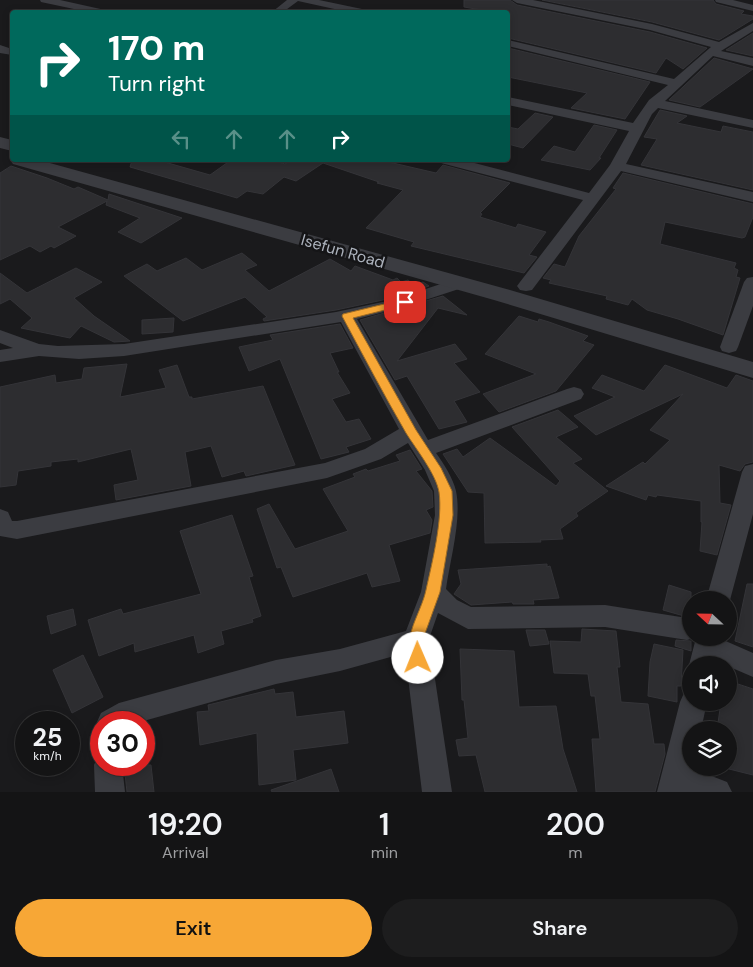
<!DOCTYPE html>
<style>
body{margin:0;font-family:"DM Sans",sans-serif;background:#1d1d1e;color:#f1f3f6;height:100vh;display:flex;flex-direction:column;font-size:19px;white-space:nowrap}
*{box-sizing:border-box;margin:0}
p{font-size:16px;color:#9d9ea0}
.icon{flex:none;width:28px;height:28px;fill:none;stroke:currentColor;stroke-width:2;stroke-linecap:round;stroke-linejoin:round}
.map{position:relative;height:792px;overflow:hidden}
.side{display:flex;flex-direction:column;background:#141415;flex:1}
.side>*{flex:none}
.guide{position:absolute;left:10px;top:10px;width:500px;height:152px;border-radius:5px;box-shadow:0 2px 8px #0003,0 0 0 1px #333334;background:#00695c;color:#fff;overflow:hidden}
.needle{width:32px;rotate:292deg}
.fabs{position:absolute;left:682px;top:591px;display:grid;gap:10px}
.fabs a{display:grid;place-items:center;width:55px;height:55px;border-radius:50%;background:#141415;box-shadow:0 2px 8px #0003,0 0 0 1px #333334;font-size:25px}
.speed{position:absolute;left:15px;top:711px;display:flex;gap:10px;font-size:25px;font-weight:700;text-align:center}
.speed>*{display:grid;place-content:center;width:65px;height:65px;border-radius:50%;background:#141415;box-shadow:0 2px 8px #0003,0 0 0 1px #333334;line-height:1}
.speed small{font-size:12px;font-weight:400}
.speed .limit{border:8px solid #d22;background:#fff;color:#111}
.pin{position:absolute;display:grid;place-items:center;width:42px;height:42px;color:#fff;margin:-21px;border-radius:10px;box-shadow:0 2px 8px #0006}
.me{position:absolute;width:55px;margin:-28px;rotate:359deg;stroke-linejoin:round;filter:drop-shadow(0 0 4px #0008)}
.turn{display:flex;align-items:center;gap:18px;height:105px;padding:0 15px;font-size:22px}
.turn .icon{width:65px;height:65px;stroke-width:2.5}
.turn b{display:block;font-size:35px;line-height:42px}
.lanes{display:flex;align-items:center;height:48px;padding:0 15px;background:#0003;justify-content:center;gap:25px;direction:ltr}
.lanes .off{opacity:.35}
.eta{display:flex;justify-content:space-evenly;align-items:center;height:85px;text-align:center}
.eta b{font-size:30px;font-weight:600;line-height:35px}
.button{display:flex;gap:10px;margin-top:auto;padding:10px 15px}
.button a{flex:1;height:58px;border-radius:30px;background:#f7a736;color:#111;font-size:20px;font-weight:600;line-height:58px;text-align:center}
.button a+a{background:#1d1d1e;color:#f1f3f6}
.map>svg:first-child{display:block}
.building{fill:#2d2d30;stroke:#343438}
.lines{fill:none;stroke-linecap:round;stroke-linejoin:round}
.minor{fill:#3b3c41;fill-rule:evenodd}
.tertiary{fill:#3b3c41;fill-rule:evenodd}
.route{fill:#f7a736;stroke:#a16d23}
.labels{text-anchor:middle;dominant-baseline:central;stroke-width:5;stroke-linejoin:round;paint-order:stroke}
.street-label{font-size:16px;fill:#acb2bc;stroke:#151517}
</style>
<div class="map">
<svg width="753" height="792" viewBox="0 0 753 792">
<rect width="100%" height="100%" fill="#1a1a1c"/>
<g class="building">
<polygon points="464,0 510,0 517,5 650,32 707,48 683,69 666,58 656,73 508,38 508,12 493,12 464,7"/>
<polygon points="542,0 713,0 716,4 744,11 741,14 753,16 753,19 719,40 652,22"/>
<polygon points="753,33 753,56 726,50"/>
<polygon points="508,48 650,82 625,119 571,108 587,93 508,77"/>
<polygon points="714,58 753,69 700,107 669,100"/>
<polygon points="660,110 687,116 677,123 721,132 723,126 753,132 753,190 641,165 657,139 644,137"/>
<polygon points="535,113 553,117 523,148 508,144 508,127 518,129"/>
<polygon points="594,125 617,130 599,158 601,158 590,170 541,160 554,146 575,152"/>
<polygon points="132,160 161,161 210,175 231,160 272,160 285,164 291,160 380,160 436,173 443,165 510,183 480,213 482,214 480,217 516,228 518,224 546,232 529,255 537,257 524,273 411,246 414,242 366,228 403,190 377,183 379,182 323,163 296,181 284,177 263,194 247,191 237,198 130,167"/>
<polygon points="11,166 47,178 74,189 78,187 108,200 109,194 182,218 141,243 118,232 140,218 106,205 107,201 58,227 76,236 54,248 51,246 40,252 30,246 0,260 0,173"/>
<polygon points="623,173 753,204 753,217 745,237 742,238 665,222 660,244 736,263 734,268 738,270 736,277 740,278 723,335 678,319 647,310 632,299 628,305 606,299 607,296 549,283 551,280 543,278 554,264 565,267 579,236 616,189 613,188"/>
<polygon points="242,253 257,265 245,270 269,291 330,259 351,271 355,266 393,280 397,278 401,282 408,280 414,285 423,282 429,286 392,298 336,310 264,321 263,319 267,317 245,297 183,321 124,276 147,264 157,271 186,258 202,270"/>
<polygon points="76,268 102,282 74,298 94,316 130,341 114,342 81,326 70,338 21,328 32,318 10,299 0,304 0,273 27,293"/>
<polygon points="443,296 467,315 438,308 397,361 455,344 467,359 454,363 480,392 454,401 467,422 439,429 407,376 395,380 360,320"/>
<polygon points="519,316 538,322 539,319 549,322 588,336 583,341 594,345 556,391 499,412 483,394 536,374 485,354"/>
<polygon points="174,318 173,332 142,334 142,320"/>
<polygon points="340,324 353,348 330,353 339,372 337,372 350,393 332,399 346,422 359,419 371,439 346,447 349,452 321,459 280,359 249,371 239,347 273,340 270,335"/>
<polygon points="127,364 120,397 166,388 159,370 177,365 189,397 192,397 192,399 263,386 295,465 246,476 244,471 222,477 211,446 185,452 191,486 116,500 114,485 138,480 131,449 78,462 78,459 51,462 51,466 18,471 16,485 0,487 0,387 55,375 56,383 82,379 84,368"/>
<polygon points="665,365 727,388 736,375 753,381 753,462 745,464 740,471 719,465 720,503 731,505 717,555 700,551 702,522 701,522 701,501 657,495 656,497 648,495 646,500 606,486 643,462 645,464 670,440 650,430 683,394 596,435 574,416 615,397 592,388 602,375 644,391"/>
<polygon points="558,410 578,427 556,437 582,459 573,463 608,491 576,513 578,516 560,529 563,539 540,540 541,542 485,543 484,493 468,492 443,454 457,449 463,457 490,438 556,486 560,481 512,427"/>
<polygon points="410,450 422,469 416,471 432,491 433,507 426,510 432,520 430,533 389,545 400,581 372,587 367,573 293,597 281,567 277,568 257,509 269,504 295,549 348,531 323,489 355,477 353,474 366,469 368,471 400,461 396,455"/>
<polygon points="232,515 253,576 249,577 261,616 252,619 253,622 221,631 224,644 198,653 194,635 135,652 134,643 99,656 88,620 121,609 123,614 201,594 180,531"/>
<polygon points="547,564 547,567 550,566 559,598 533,600 534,604 513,604 512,602 471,605 454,594 461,584 458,570"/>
<polygon points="747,584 753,584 753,647 735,641"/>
<polygon points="669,585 691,592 691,618 663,610"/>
<polygon points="73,609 76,625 51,634 47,616"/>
<polygon points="582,629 616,631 620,667 617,667 621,702 648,704 654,744 664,744 665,754 655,792 596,792 592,739 600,739 595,696 591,696 588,674 554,673 550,641 581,642"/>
<polygon points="526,630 545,630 549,644 530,646"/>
<polygon points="676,640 691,641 691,651 675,646"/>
<polygon points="654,644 683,650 681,686 677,686 677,702 648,696 650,662"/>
<polygon points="460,649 514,651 519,707 556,706 563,749 577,792 485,792 476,755 459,756 456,740 468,738 464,700 462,700"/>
<polygon points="83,655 103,697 72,713 53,670"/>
<polygon points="729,681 753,689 753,775 729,769 729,730 717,730 721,702 729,702"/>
<polygon points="274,689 275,694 293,692 296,717 344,711 348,743 293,750 296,780 259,785 257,733 200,745 197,712 209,711 208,705"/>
<polygon points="124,765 151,765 154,792 127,792"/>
<polygon points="331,769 339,792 272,792 271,790"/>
</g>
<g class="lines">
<g class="minor">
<polygon points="40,0 60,0 105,10 107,12 88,12 41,2"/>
<polygon points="287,0 319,0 362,9 368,12 348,12 298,1 283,12 272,12"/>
<polygon points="512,0 533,0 652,24 719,42 753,23 753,31 721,51 753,58 753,66 713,56 665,101 753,120 753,128 658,108 652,114 626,164 753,192 753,202 621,171 532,290 526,291 520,290 517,286 520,282 583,200 441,163 439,160 463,160 589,193 610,165 629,131 508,105 508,97 633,123 649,100 668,85 508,46 508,40 674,79 711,47 650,30 517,3"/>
<polygon points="715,0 733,0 753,5 753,11 716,2"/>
<polygon points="0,45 12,49 12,55 0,53"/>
<polygon points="753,277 753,306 738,347 736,351 729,353 722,351 720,347 744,282 747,278"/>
<path d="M459,278L465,279L468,283L465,287L404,307L357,319L428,440L567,389L574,387L581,389L584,394L581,399L436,453C444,464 453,478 456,491C462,519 450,560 446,589L457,600L471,607L605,605L687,618L691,620V638H694L687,640L605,627L468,629L438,613L429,639L452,792H422L405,653L340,671L276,684L140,722H101V731L97,722L101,713L119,703L276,660L340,649L406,631L421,592L435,515L434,491L425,470L408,443L381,459L327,478L17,539L0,536V509L8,512L12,521H17L325,463L365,449L399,429L341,322L124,356L79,359L39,356L0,362V350L13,348L0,343V330L39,344L58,346L124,344L336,312L392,300Z"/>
<polygon points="753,464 753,514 730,600 729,603 729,600 706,600 742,472 745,466"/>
<polygon points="696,638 722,638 721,639 753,653 753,677 716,661 715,665 691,665 691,670 689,665"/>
<polygon points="691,691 691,702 707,702 701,730 691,730 691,768 727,782 732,792 657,792 680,702 684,693"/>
<polygon points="101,754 101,765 122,765 125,792 95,792 94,765 98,755"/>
</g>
<g class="tertiary">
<polygon points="0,137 12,140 12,151 0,148"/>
<polygon points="12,156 12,160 39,160 510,290 753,362 753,378 494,300 13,164 10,160"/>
</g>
</g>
<path class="route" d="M405,299L410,302L409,304L353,318L416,430L441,468L452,491L453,515L440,592L423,639L426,658L424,662L418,664L413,662C401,637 421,614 426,590C432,563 443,519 439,492C436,474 416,449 406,433C384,395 363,355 342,316L343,314Z"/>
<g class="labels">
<g class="street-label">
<text transform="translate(343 251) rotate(16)">Isefun Road</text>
</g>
</g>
</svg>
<div class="fabs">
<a><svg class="needle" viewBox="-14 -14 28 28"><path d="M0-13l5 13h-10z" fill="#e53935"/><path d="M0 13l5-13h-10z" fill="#9d9ea0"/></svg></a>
<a><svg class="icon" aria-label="sound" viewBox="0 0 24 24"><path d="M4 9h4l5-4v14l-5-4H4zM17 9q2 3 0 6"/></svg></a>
<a><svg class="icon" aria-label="layers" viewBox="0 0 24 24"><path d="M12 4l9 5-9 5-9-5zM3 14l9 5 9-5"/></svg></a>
</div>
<div class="speed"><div>25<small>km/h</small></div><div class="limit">30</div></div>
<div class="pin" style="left:405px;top:302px;background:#d93025"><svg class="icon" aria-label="arrive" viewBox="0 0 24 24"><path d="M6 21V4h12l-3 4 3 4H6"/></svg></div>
<svg class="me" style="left:418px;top:658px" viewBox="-20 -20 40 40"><circle r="19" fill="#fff"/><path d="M0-13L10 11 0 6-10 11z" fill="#f7a736"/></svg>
<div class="guide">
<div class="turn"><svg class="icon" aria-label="right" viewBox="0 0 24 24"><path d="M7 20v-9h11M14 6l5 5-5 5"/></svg><div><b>170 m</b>Turn right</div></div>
<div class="lanes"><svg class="icon off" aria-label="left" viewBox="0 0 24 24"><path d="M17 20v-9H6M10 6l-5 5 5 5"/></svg><svg class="icon off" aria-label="ahead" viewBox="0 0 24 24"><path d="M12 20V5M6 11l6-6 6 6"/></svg><svg class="icon off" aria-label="ahead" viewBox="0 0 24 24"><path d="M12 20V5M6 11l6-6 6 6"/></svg><svg class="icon" aria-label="right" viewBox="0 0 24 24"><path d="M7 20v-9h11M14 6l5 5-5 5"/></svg></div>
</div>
</div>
<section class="side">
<div class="eta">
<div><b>19:20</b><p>Arrival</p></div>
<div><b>1</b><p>min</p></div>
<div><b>200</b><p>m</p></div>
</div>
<div class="button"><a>Exit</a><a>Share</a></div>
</section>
